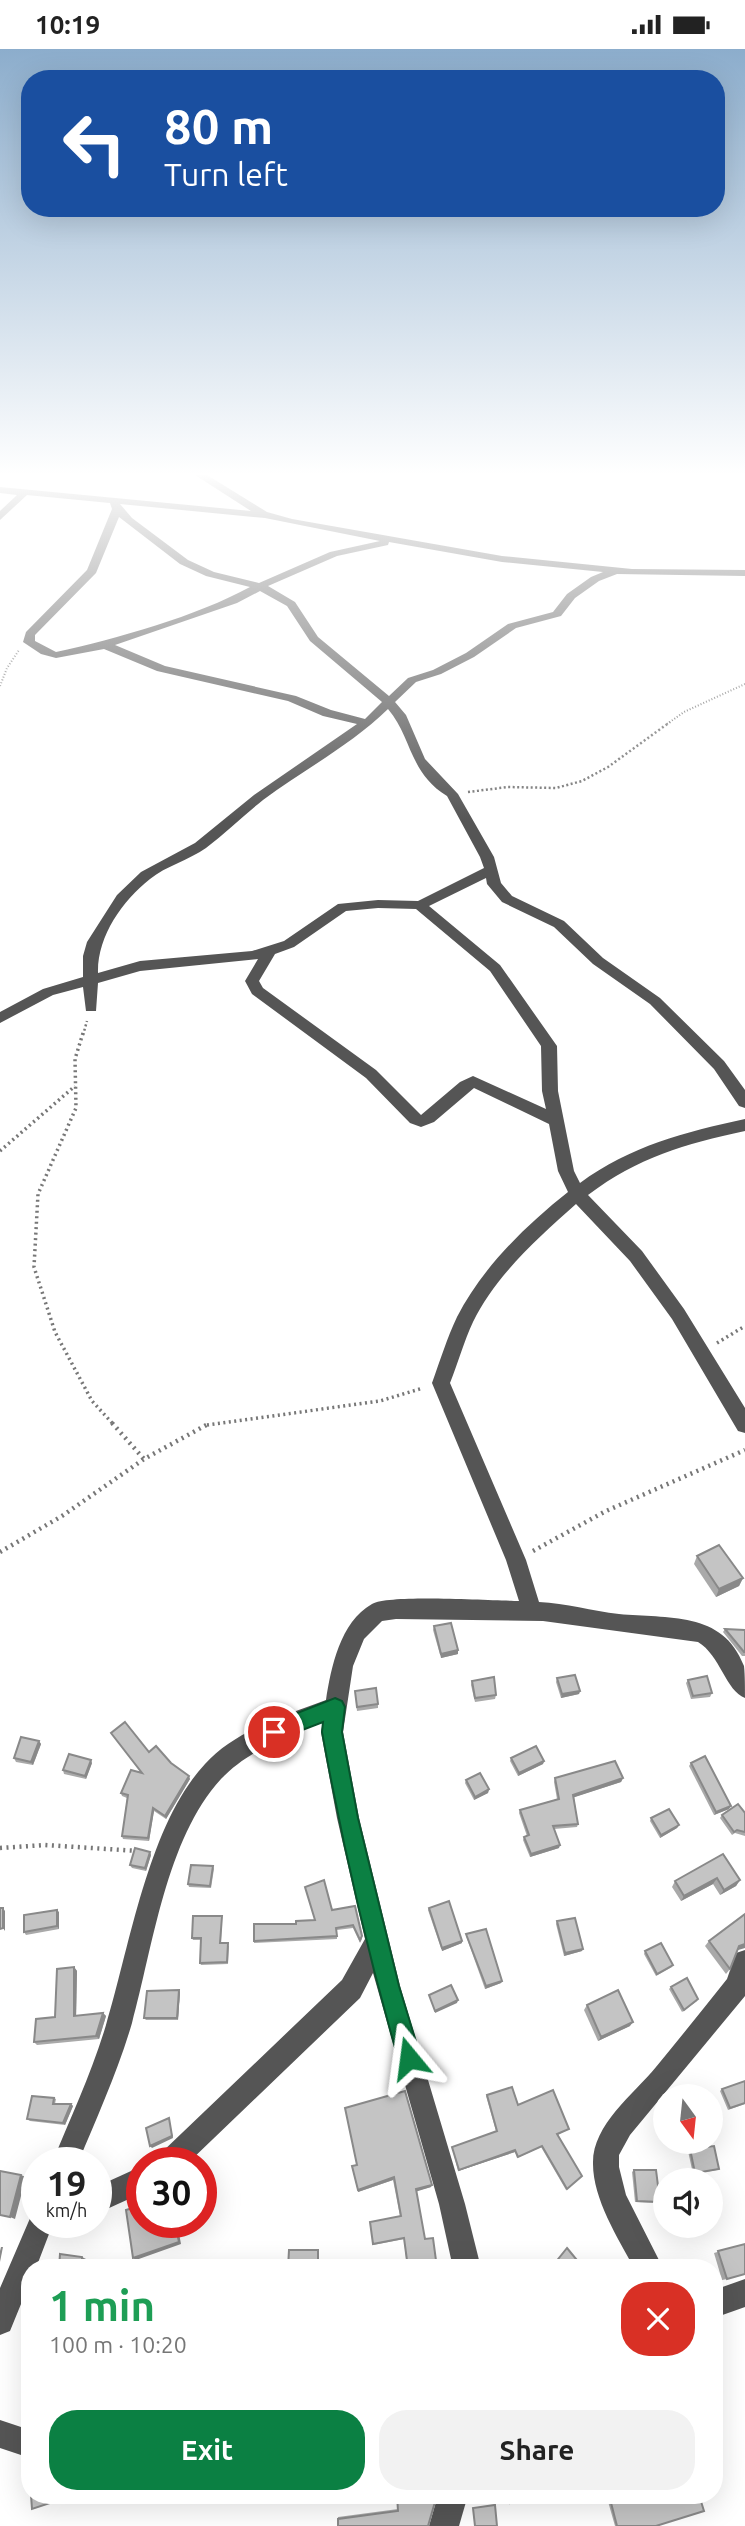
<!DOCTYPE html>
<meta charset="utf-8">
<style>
body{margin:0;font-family:Ubuntu,sans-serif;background:#f2f2f2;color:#222;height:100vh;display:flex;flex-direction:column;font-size:26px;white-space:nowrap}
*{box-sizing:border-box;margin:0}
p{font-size:23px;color:#767676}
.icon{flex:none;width:38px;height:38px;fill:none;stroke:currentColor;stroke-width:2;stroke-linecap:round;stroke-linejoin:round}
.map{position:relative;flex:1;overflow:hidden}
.side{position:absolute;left:21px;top:2210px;width:702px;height:245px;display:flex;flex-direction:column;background:#fff;border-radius:28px;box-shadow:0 7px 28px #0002}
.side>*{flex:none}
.banner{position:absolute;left:21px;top:21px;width:704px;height:147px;border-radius:28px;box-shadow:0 7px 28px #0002;background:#1a4fa0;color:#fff;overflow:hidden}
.needle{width:46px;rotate:165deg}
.tools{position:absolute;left:653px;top:2035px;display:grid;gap:14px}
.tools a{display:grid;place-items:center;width:70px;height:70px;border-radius:50%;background:#fff;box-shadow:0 7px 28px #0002;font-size:35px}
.speed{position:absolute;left:21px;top:2098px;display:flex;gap:14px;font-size:35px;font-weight:700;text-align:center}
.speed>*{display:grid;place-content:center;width:91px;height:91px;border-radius:50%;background:#fff;box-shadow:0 7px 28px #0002;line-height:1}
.speed small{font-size:18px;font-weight:400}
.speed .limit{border:10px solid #d22;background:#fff;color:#111}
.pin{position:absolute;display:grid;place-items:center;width:60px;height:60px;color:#fff;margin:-30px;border:4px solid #fff;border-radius:50%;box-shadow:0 2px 7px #0007}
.me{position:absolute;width:77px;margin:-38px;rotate:344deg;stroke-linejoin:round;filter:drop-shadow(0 0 5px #0008)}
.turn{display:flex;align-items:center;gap:24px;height:147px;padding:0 28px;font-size:32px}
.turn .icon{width:91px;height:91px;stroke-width:2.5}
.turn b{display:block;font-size:49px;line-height:60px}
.round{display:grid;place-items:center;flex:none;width:74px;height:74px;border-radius:28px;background:#f2f2f2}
.overview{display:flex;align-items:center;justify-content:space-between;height:119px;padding:0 28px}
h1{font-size:42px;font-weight:700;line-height:52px;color:#1e9e55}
.button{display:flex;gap:14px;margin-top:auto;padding:14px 28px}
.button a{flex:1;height:80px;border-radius:28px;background:#0b8043;color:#fff;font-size:28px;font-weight:700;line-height:80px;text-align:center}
.button a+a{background:#f2f2f2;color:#222}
.status{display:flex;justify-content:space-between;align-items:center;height:49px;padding:0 35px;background:#fff;direction:ltr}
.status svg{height:19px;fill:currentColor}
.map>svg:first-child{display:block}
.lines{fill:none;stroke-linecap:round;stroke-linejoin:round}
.path-far3{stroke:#777;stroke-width:2;stroke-dasharray:1 2;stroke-linecap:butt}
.path-far2{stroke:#777;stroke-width:2.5;stroke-dasharray:2 2.5;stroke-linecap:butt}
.path-far1{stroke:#777;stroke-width:3.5;stroke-dasharray:2 3.5;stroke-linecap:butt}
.path{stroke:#777;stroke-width:4.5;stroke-dasharray:2 4.5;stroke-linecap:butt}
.minor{fill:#555;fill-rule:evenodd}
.wall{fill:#a9a9a9}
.shaded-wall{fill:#898989}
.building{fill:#c4c4c4;stroke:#898989;stroke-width:2}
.route{fill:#0b8043;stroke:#07532c;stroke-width:2}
</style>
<div class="status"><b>10:19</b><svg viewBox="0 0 49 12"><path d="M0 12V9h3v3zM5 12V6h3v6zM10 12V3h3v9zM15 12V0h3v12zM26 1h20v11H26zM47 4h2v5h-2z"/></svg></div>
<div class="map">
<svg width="745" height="2477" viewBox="0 0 745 2477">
<rect width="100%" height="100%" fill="#fff"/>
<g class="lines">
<g class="path-far3">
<polyline points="0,637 7,619 19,601"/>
<polyline points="667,675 684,663 745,635"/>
</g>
<g class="path-far2">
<polyline points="468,743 508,738 556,739 582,732 608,718 670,673"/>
<polyline points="83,986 87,972"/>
</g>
<g class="path-far1">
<polyline points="83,984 75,1010 76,1059 38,1145 34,1218 55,1283 92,1352 114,1376"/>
<polyline points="0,1102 75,1037"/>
<polyline points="717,1294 745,1277"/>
<polyline points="207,1376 380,1352 423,1339"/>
</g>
<g class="path">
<polyline points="112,1374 144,1410"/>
<polyline points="533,1502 606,1462 745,1401"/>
<polyline points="0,1503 62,1467 144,1410 210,1374"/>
<polyline points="0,1799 45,1796 138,1802"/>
</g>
<g class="minor">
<path d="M195,426H207L267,463L292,470L502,507L632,520L745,521V527L617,525L599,532L575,549L561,567L516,579L474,608L441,625L416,633L395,653L406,666L425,710L458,745L494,808L501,834L512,847L564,872L603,909L660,949L724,1012L745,1041V1059L739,1057L714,1020L650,955L593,915L554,878L502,853L487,835L486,829L429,857L500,916L557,997L558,1042L574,1122L580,1134C630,1097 685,1083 745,1070V1082C684,1095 639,1108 588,1146L642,1202L684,1260L745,1359V1384L738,1382L672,1270L630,1212L576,1155C538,1189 496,1226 473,1273C464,1292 458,1314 450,1334L526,1511L539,1553C566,1554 592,1562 619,1565C667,1570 723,1561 744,1617C745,1626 745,1640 745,1649C726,1642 720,1606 698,1593L543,1572L396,1570L382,1572L364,1590L353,1617L343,1683L359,1769L400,1937L465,2155L481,2219H453L439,2155L373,1924L360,1949L188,2114H156L160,2105L342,1931L365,1890L337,1769L321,1683L323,1673C287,1687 247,1702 221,1730C166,1790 153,1898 132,1974C118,2022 97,2068 78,2114H52C71,2068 92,2023 106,1976C130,1897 148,1776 205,1715C235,1682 285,1666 326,1651C331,1619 340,1573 372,1555C391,1545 491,1552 519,1552L506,1511L432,1334C440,1312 447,1289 457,1268C482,1219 525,1177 568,1143L558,1122L549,1075L474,1039L434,1073L421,1078L410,1074L366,1029L252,945L245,932L258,910L140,922L98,934L96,962H86L83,938L53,946L0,974V963L43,940L83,928V907L87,893L117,846L141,823L195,794L254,746L357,675L323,667L288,652L157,622L104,600L56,609L41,605L23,593L26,583L87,521L112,460L110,454L27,446L0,471V462L17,446L0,444V438L251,462ZM120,455L265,469L380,492L330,503L259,534L214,523L188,511L132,469ZM119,468L180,515L206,527L250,538C197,567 116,590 56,603L35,592V586L96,524ZM389,493L502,513L603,523L591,528L567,545L553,563L508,575L466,604L433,621L408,629L389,647L318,588L295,553L268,537L337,507L388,496ZM260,542L287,557L310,592L382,653L365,670L331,661L296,647L165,617L115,596L237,554ZM388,660C412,688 409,724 447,747L480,808L484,819L418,852L378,851L338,855L284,892L252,902L140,912L98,924C97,888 122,852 150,830C166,817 189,811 206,799C226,784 244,766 263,751C305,720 351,696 388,660ZM378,859L416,860L490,922L541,997L542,1042L546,1060L473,1027L460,1033L421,1066L376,1021L263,939L259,932L275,905L294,898L346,862Z"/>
<path d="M745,1901V1947L630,2086L619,2106V2118L626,2146L663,2219H634C618,2189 593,2150 593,2115C592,2076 633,2046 656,2018C680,1989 703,1960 727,1930L736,1904Z"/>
<polygon points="142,2117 142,2144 96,2165 96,2138"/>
<polygon points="37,2164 37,2174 58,2174 54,2183 49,2185 36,2219 30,2219 30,2233 10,2282 0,2286 0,2239 31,2167"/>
<polygon points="745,2230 745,2258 714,2269 714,2241"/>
<polygon points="0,2371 30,2381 30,2409 0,2399"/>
<polygon points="438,2446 468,2446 459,2477 429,2477"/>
</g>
</g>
<g class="wall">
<polygon points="697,1507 743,1529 739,1537 716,1548 694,1515"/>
<polygon points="434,1577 458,1601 458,1605 441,1609 433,1581"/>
<polygon points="725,1580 745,1581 745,1607 742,1607 723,1583"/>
<polygon points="557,1629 580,1642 579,1645 561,1649 556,1633"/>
<polygon points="688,1631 712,1644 710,1648 691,1650 686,1634"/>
<polygon points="472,1632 496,1646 495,1650 475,1653 471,1636"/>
<polygon points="355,1642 378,1655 378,1659 357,1662"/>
<polygon points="111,1684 171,1714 190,1730 166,1770 154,1762 149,1792 123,1790 122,1787 127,1749 122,1747 121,1744 141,1723 113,1687"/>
<polygon points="39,1692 41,1695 33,1716 16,1713 14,1709"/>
<polygon points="511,1709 544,1712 543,1715 518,1727 510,1712"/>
<polygon points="92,1714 86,1730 64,1725 63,1721"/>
<polygon points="691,1714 729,1760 714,1766 689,1717"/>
<polygon points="555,1729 623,1729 621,1733 574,1748 578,1775 577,1778 554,1780 559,1799 530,1808 523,1791 524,1788 527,1787 519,1764 520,1761 557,1750 554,1733"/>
<polygon points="466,1731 489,1740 488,1744 474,1751 465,1734"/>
<polygon points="745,1764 745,1787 735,1784 732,1786 720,1769 722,1766"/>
<polygon points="651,1769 679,1776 677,1779 660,1789 650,1772"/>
<polygon points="723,1805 740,1831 736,1837 720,1846 713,1835 681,1852 672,1838 675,1832"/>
<polygon points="151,1806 146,1822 132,1819 130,1816"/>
<polygon points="213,1817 214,1820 211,1839 189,1838 188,1835"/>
<polygon points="355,1857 362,1890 360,1894 353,1879 337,1881 337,1890 254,1894 254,1892 296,1875 314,1871 332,1861"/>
<polygon points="429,1859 462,1892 462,1894 442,1902 428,1861"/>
<polygon points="59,1863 59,1880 26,1886 24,1883"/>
<polygon points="222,1867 222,1869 221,1894 229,1897 228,1915 201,1916 200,1914 201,1891 193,1891 192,1889"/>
<polygon points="557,1872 582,1902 564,1907 556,1875"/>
<polygon points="466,1885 502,1932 501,1934 485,1940 466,1887"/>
<polygon points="709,1892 738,1901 730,1920 726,1925 705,1897"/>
<polygon points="645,1902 672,1918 656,1927 644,1905"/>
<polygon points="74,1918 77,1922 76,1967 103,1964 106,1967 99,1990 37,1996 34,1993 55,1968"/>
<polygon points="671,1938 697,1952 682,1963 669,1940"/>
<polygon points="180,1943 178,1971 146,1971 144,1969"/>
<polygon points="587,1956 630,1977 598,1992 584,1961"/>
<polygon points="745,2032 745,2055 728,2061 720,2042 722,2040"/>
<polygon points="487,2046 518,2056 569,2080 558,2086 582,2127 566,2141 541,2098 517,2109 515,2103 458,2122 452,2098 496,2082 486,2047"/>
<polygon points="54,2049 56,2050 55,2055 71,2055 73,2057 65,2076 30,2072 27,2070"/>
<polygon points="690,2100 719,2120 717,2121 693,2125 688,2102"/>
<polygon points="352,2117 431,2138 416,2142 425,2190 437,2219 407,2219 404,2190 373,2196 370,2173 400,2167 393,2131 358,2143"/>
<polygon points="634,2121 660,2153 658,2154 635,2153 632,2123"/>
<polygon points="745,2195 727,2230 722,2231 714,2204"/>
<polygon points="614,2446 643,2446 644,2448 650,2446 699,2446 656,2477 615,2477 607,2449"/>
<polygon points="398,2460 428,2477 338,2470 338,2468"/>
</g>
<g class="shaded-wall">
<polygon points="743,1529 739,1537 716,1548 719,1540"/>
<polygon points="458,1601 458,1605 441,1609 441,1605"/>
<polygon points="580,1642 579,1645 561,1649 562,1645"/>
<polygon points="39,1692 41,1695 33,1716 31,1713"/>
<polygon points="91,1711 92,1714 86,1730 85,1727"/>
<polygon points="544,1712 543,1715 518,1727 519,1724"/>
<polygon points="189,1727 190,1730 166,1770 165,1767"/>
<polygon points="623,1729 621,1733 572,1749 573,1746"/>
<polygon points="489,1740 488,1744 474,1751 475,1748"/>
<polygon points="731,1757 729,1760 714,1766 716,1763"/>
<polygon points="153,1759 154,1762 149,1792 148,1789"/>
<polygon points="679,1776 677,1779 660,1789 661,1786"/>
<polygon points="560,1796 559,1799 530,1808 531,1805"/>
<polygon points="150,1803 151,1806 146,1822 145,1819"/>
<polygon points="717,1829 713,1835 681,1852 684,1847"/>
<polygon points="740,1831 736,1837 720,1846 724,1841"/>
<polygon points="3,1859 5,1862 5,1882 3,1879"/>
<polygon points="57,1861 59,1863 59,1880 57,1877"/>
<polygon points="462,1892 462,1894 442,1902 442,1899"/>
<polygon points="745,1895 745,1899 735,1902 739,1897"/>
<polygon points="583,1900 582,1902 564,1907 565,1904"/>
<polygon points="74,1918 77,1922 76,1971 74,1967"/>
<polygon points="502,1932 501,1934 485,1940 486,1937"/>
<polygon points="179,1941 180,1943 178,1971 177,1969"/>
<polygon points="458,1951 457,1954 435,1964 435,1962"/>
<polygon points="103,1964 106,1967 99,1990 96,1987"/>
<polygon points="633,1973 630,1977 598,1992 601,1988"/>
<polygon points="71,2055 73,2057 65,2076 63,2074"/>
<polygon points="169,2069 173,2089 152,2099 150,2097"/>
<polygon points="515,2101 515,2103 458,2122 459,2121"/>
<polygon points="21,2126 26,2128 15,2170 10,2168"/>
<polygon points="394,2128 393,2131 358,2143 358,2141"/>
<polygon points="432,2136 431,2138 415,2143 416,2140"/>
<polygon points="175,2174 177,2174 181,2195 136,2211 133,2209"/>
<polygon points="1,2198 3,2198 0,2213 0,2202"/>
<polygon points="82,2208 86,2210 86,2219 82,2219"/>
</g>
<g class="building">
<polygon points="719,1496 743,1529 719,1540 697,1507"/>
<polygon points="451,1574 458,1601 441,1605 434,1577"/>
<polygon points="725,1580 745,1581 745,1603 744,1603"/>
<polygon points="575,1626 580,1642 562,1645 557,1629"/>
<polygon points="707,1627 712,1644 693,1647 688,1631"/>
<polygon points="494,1628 496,1646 475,1649 472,1632"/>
<polygon points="376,1639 378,1655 357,1658 355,1642"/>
<polygon points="125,1673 149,1703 156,1697 171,1714 189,1727 165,1767 153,1759 148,1789 122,1787 128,1746 121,1744 131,1721 142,1724 111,1684"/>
<polygon points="21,1688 39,1692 31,1713 14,1709"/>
<polygon points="536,1697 544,1712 519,1724 511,1709"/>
<polygon points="69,1705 91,1711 85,1727 63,1721"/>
<polygon points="705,1707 731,1757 716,1763 691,1714"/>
<polygon points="615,1712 623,1729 573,1746 578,1775 553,1777 560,1796 531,1805 524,1788 529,1786 520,1761 559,1750 555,1729"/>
<polygon points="480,1724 489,1740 475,1748 466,1731"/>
<polygon points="738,1755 745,1764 745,1783 737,1781 734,1783 722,1766"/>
<polygon points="669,1760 679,1776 661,1786 651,1769"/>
<polygon points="135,1799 150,1803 145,1819 130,1816"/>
<polygon points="723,1805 740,1831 724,1841 717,1829 684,1847 675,1832"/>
<polygon points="191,1816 213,1817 210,1837 188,1835"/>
<polygon points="324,1831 332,1861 355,1857 362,1887 360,1891 353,1876 336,1879 337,1887 254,1892 254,1875 296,1875 296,1872 315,1871 305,1838"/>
<polygon points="449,1852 462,1892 442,1899 429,1859"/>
<polygon points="0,1859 3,1859 3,1879 0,1880"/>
<polygon points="57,1861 57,1877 24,1883 24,1866"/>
<polygon points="745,1865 745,1895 739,1897 730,1920 709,1892"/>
<polygon points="193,1867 222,1867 220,1894 228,1894 227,1913 200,1914 201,1889 192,1889"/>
<polygon points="575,1869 583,1900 565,1904 557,1872"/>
<polygon points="486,1880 502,1932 486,1937 466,1885"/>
<polygon points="661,1894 673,1916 657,1925 645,1902"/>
<polygon points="74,1918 74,1967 103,1964 96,1987 34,1993 36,1970 55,1968 57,1920"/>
<polygon points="687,1929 698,1950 684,1961 671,1938"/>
<polygon points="451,1936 458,1951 435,1962 429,1946"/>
<polygon points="179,1941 177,1969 144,1969 147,1942"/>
<polygon points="618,1941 633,1973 601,1988 587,1956"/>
<polygon points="745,2032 745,2054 730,2059 722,2040"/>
<polygon points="512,2038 518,2056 553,2041 569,2080 557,2085 582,2127 567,2140 542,2097 518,2108 515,2101 459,2121 452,2098 497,2082 487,2046"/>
<polygon points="405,2042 432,2136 416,2140 425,2190 433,2189 437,2219 408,2219 404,2189 373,2195 370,2173 401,2167 394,2128 358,2141 352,2117 357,2116 345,2059"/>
<polygon points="32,2047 54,2049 53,2055 71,2055 63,2074 27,2070"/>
<polygon points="169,2069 172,2087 150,2097 146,2079"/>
<polygon points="714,2097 719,2120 695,2124 690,2100"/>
<polygon points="634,2121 656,2121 660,2153 637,2152"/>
<polygon points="0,2122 21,2126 10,2168 0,2166"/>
<polygon points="142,2156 142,2174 175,2174 179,2193 133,2209 126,2161"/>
<polygon points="745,2195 745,2225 727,2230 718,2202"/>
<polygon points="567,2199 581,2216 579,2219 551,2219"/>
<polygon points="289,2201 318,2201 318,2219 288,2219"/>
<polygon points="60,2205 82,2208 82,2219 59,2219"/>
<polygon points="629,2212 630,2219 602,2219"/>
<polygon points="29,2314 30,2314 30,2341 25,2341"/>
<polygon points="31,2446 62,2446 62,2450 32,2460"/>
<polygon points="397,2446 437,2446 428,2477 338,2477 338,2470 398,2462"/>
<polygon points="509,2446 532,2446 533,2449 510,2454"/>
<polygon points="621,2446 643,2446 644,2451 657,2446 699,2446 704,2462 656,2477 617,2477 610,2450"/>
<polygon points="495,2456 497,2477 475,2477 473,2459"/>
</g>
<linearGradient id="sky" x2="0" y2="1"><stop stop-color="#8cadcc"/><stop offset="0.55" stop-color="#fff"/><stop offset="1" stop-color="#fff" stop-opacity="0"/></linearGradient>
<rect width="745" height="773" fill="url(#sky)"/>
<path class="route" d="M335,1649L342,1652L345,1658L342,1683L358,1769L399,1937L421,2009L417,2017L409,2021L401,2017L398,2009C367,1902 342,1793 322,1683L323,1673L274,1692L267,1690L264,1683L267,1676Z"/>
</svg>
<div class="tools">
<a><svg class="needle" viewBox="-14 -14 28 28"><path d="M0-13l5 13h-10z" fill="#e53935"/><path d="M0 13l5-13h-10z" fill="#767676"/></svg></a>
<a><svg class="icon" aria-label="sound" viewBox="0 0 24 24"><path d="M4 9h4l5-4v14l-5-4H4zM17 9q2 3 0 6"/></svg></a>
</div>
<div class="speed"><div>19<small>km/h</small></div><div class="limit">30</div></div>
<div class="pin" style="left:274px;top:1683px;background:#d93025"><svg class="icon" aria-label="arrive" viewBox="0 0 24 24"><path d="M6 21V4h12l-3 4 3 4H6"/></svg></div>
<svg class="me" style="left:409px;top:2009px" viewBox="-20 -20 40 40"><path d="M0-17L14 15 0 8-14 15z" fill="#0b8043" stroke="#fff" stroke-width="4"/></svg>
<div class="banner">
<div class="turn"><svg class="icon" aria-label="left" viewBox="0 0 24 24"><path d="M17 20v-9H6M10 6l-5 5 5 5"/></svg><div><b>80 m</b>Turn left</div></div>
</div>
<section class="side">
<div class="overview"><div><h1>1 min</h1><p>100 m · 10:20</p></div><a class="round" style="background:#d93025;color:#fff"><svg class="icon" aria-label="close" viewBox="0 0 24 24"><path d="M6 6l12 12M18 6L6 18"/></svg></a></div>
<div class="button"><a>Exit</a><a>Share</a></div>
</section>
</div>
